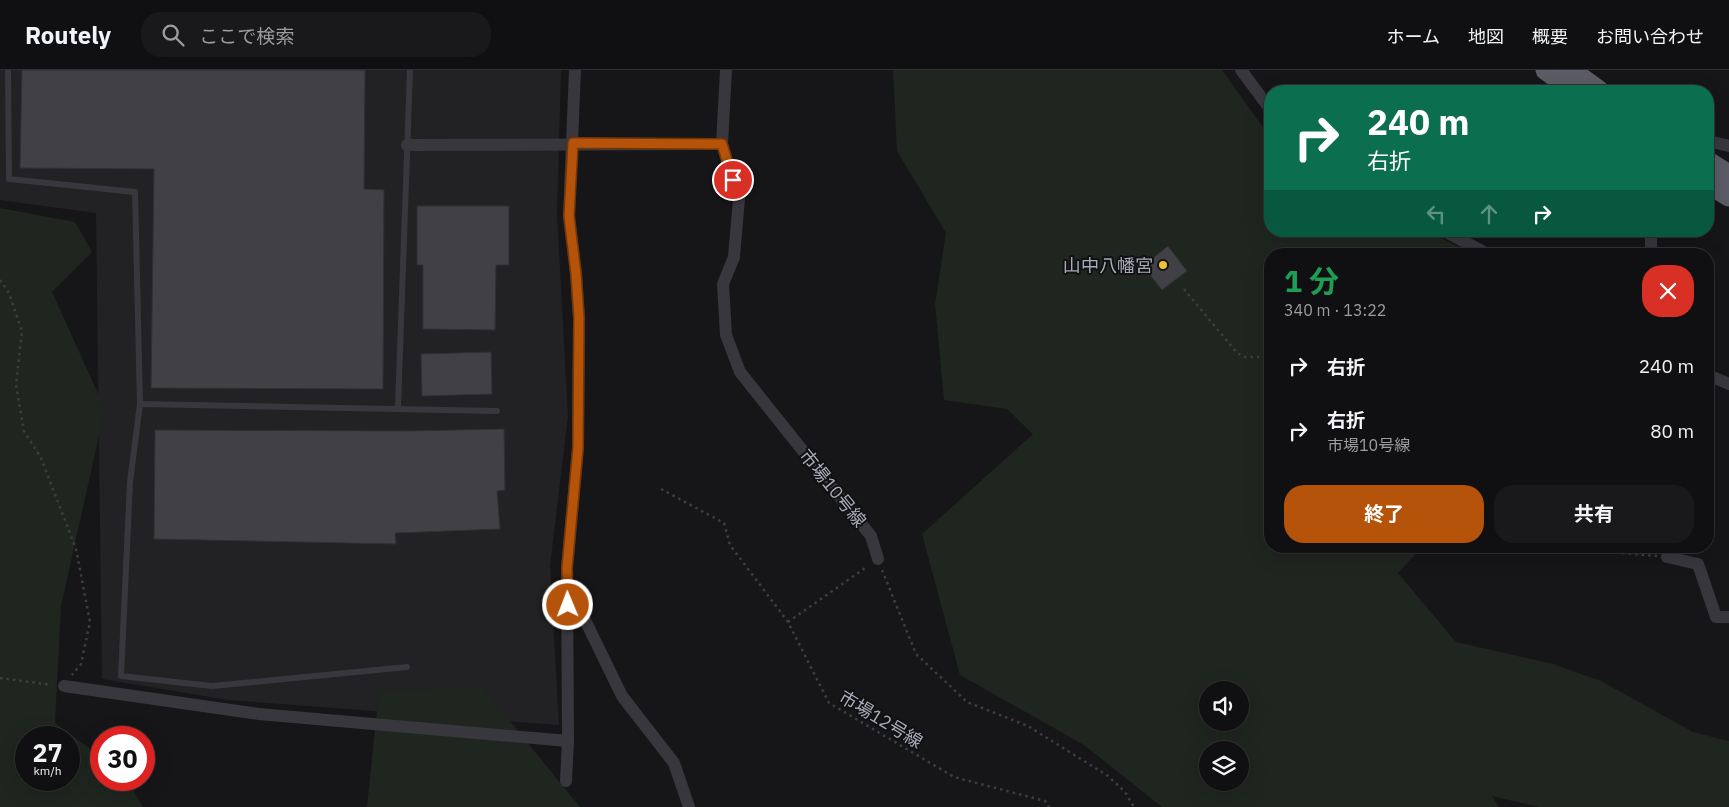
<!DOCTYPE html>
<html lang="ja">
<meta charset="utf-8">
<style>
body{margin:0;font-family:"IBM Plex Sans","Noto Sans JP",sans-serif;background:#19191b;color:#f1f3f6;height:100vh;display:flex;flex-direction:column;font-size:19px;white-space:nowrap}
*{box-sizing:border-box;margin:0}
p{font-size:16px;color:#9c9d9f}
.icon{flex:none;width:28px;height:28px;fill:none;stroke:currentColor;stroke-width:2;stroke-linecap:round;stroke-linejoin:round}
.map{position:relative;flex:1;overflow:hidden}
.details{position:absolute;left:1264px;top:178px;width:450px;height:305px;display:flex;flex-direction:column;background:#101012;border-radius:20px;box-shadow:0 5px 20px #0002,0 0 0 1px #303032}
.details>*{flex:none}
.hud{position:absolute;left:1264px;top:15px;width:450px;height:152px;border-radius:20px;box-shadow:0 5px 20px #0002,0 0 0 1px #303032;background:#0b6e4f;color:#fff;overflow:hidden}
.controls{position:absolute;left:1199px;top:611px;display:grid;gap:10px}
.controls a{display:grid;place-items:center;width:50px;height:50px;border-radius:50%;background:#101012;box-shadow:0 5px 20px #0002,0 0 0 1px #303032;font-size:25px}
.speed{position:absolute;left:15px;top:656px;display:flex;gap:10px;font-size:25px;font-weight:700;text-align:center}
.speed>*{display:grid;place-content:center;width:65px;height:65px;border-radius:50%;background:#101012;box-shadow:0 5px 20px #0002,0 0 0 1px #303032;line-height:1}
.speed small{font-size:12px;font-weight:400}
.speed .limit{border:8px solid #d22;background:#fff;color:#111}
.pin{position:absolute;display:grid;place-items:center;width:42px;height:42px;color:#fff;margin:-21px;border:2px solid #fff;border-radius:50%;box-shadow:0 1px 5px #0007}
.me{position:absolute;width:55px;margin:-28px;rotate:359deg;stroke-linejoin:round;filter:drop-shadow(0 0 4px #0008)}
.turn{display:flex;align-items:center;gap:18px;height:105px;padding:0 20px;font-size:22px}
.turn .icon{width:65px;height:65px;stroke-width:2.5}
.turn b{display:block;font-size:35px;line-height:42px}
.lanes{display:flex;align-items:center;height:48px;padding:0 20px;background:#0003;justify-content:center;gap:25px;direction:ltr}
.lanes .off{opacity:.35}
.round{display:grid;place-items:center;flex:none;width:52px;height:52px;border-radius:20px;background:#19191b}
.overview{display:flex;align-items:center;justify-content:space-between;height:85px;padding:0 20px}
h1{font-size:30px;font-weight:700;line-height:38px;color:#1e9e55}
.primary-button{display:flex;gap:10px;margin-top:auto;padding:10px 20px}
.primary-button a{flex:1;height:58px;border-radius:20px;background:#b45309;color:#fff;font-size:20px;font-weight:700;line-height:58px;text-align:center}
.primary-button a+a{background:#19191b;color:#f1f3f6}
ul{padding:0;list-style:none}
li{display:flex;align-items:center;gap:15px;height:65px;padding:0 20px}
li div{flex:1}
li b{display:block;font-size:19px}
li em{font-style:normal}
header{display:flex;align-items:center;gap:30px;box-sizing:border-box;height:70px;padding:0 25px;background:#101012;border-bottom:1px solid #303032}
header strong{font-size:24px}
nav{display:flex;gap:28px;margin-inline-start:auto;font-size:18px}
.search{width:350px;height:45px;background:#19191b;display:flex;align-items:center;gap:12px;box-sizing:border-box;padding:0 18px;border-radius:20px;color:#9c9d9f;font-size:19px}
.map>svg:first-child{display:block}
.built{fill:#222225}
.green{fill:#1e261f;fill-rule:evenodd}
.building{fill:#404045;stroke:#303034}
.lines{fill:none;stroke-linecap:round;stroke-linejoin:round}
.path{stroke:#3d3e44;stroke-width:2.5;stroke-dasharray:2.5 4;stroke-linecap:butt}
.service{stroke:#37373d;stroke-width:6}
.minor{stroke:#37373d;stroke-width:12}
.trunk{stroke:#5b5c65;stroke-width:21}
.route-casing{stroke:#753606;stroke-width:12}
.route{stroke:#b45309;stroke-width:9}
.poi-dot{fill:#f2c033;stroke:#111113;stroke-width:2}
.labels{text-anchor:middle;dominant-baseline:central;stroke-width:4;stroke-linejoin:round;paint-order:stroke}
.poi-label{font-size:18px;fill:#a8abb8;stroke:#111113;text-anchor:end}
.street-label{font-size:18px;fill:#a8abb8;stroke:#111113}
</style>
<header>
<strong>Routely</strong>
<div class="search"><svg class="icon" aria-label="search" viewBox="0 0 24 24"><circle cx="10" cy="10" r="6"/><path d="M15 15l6 6"/></svg>ここで検索</div>
<nav><a>ホーム</a><a>地図</a><a>概要</a><a>お問い合わせ</a></nav>
</header>
<div class="map">
<svg width="1729" height="737" viewBox="0 0 1729 737">
<rect width="100%" height="100%" fill="#161618"/>
<polygon class="built" points="0,0 561,0 557,144 568,346 550,496 559,655 228,630 102,609 96,143 0,130"/>
<g class="green">
<path d="M893,0H1222L1270,67V161H1427L1473,184H1270V476H1423L1398,503L1456,572L1553,594L1601,611L1693,662L1729,671V737H1539L1492,726L1499,737H1162L1084,675L960,605L922,464L1033,364L1007,339L944,330L935,234L946,163L897,81ZM1208,620H1240V652H1208ZM1208,680H1240V712H1208Z"/>
<path d="M0,138L75,152L92,182L52,222L105,339L61,536L55,653L101,687V710H127L143,737H0ZM26,668H69V710H26Z"/>
<polygon points="482,617 580,737 367,737 379,621"/>
</g>
<g class="building">
<polygon points="22,0 365,0 364,119 384,120 383,319 151,318 154,99 20,98"/>
<polygon points="417,136 509,136 509,195 496,195 495,260 423,259 423,195 417,195"/>
<polygon points="1168,176 1187,201 1162,220 1143,196"/>
<polygon points="491,282 492,324 422,326 421,284"/>
<polygon points="504,359 505,420 497,421 500,459 395,463 396,474 154,469 155,360 410,361"/>
</g>
<g class="lines">
<g class="path">
<polyline points="0,210 9,223 22,261 16,315 24,361 41,388 76,479 90,552 81,594 72,605"/>
<polyline points="1184,219 1237,283 1245,287 1270,287"/>
<polyline points="661,419 724,453 730,475 788,552 829,633 954,707 1045,731 1049,737"/>
<polyline points="1538,476 1657,486"/>
<polyline points="882,500 916,584 967,632 1028,656 1108,706 1125,722 1134,737"/>
<polyline points="788,552 868,496"/>
<polyline points="0,608 52,615"/>
</g>
<g class="service">
<polyline points="8,0 9,109 135,122 140,334 130,412 121,606 212,616 407,597"/>
<polyline points="140,334 497,341"/>
<polyline points="398,337 410,0"/>
</g>
<g class="minor">
<polyline points="726,0 722,74 739,129 734,187 723,214 726,265 740,302 871,466 878,489"/>
<polyline points="1241,0 1270,39"/>
<polyline points="1708,71 1729,76"/>
<polyline points="407,75 722,74"/>
<polyline points="1444,161 1488,184"/>
<polyline points="1651,161 1651,184"/>
<polyline points="1708,305 1729,314"/>
<polyline points="1667,487 1698,494 1716,547 1729,547"/>
<polyline points="570,519 622,626 674,693 689,737"/>
<polyline points="64,616 259,644 568,671"/>
<polyline points="566,711 568,671 567,498 578,378 579,248 576,204 569,146 575,0"/>
</g>
<g class="trunk">
<polyline points="1546,0 1576,21"/>
<polyline points="1570,0 1599,21"/>
<polyline points="1708,92 1729,105"/>
<polyline points="1708,113 1729,126"/>
</g>
</g>
<g class="lines">
<defs>
<polyline id="route" points="568,535 567,498 578,378 579,248 576,204 569,146 573,73 722,74 733,110"/>
</defs>
<use href="#route" class="route-casing"/>
<use href="#route" class="route"/>
</g>
<circle class="poi-dot" cx="1163" cy="195" r="5"/>
<g class="labels">
<g class="poi-label">
<text x="1153" y="195">山中八幡宮</text>
</g>
<g class="street-label">
<text transform="translate(833 418) rotate(51)">市場10号線</text>
<text transform="translate(881 649) rotate(31)">市場12号線</text>
</g>
</g>
</svg>
<div class="controls">
<a><svg class="icon" aria-label="sound" viewBox="0 0 24 24"><path d="M4 9h4l5-4v14l-5-4H4zM17 9q2 3 0 6"/></svg></a>
<a><svg class="icon" aria-label="layers" viewBox="0 0 24 24"><path d="M12 4l9 5-9 5-9-5zM3 14l9 5 9-5"/></svg></a>
</div>
<div class="speed"><div>27<small>km/h</small></div><div class="limit">30</div></div>
<div class="pin" style="left:733px;top:110px;background:#d93025"><svg class="icon" aria-label="arrive" viewBox="0 0 24 24"><path d="M6 21V4h12l-3 4 3 4H6"/></svg></div>
<svg class="me" style="left:568px;top:535px" viewBox="-20 -20 40 40"><circle r="17" fill="#b45309" stroke="#fff" stroke-width="3"/><path d="M0-11L8 9 0 5-8 9z" fill="#fff"/></svg>
<div class="hud">
<div class="turn"><svg class="icon" aria-label="right" viewBox="0 0 24 24"><path d="M7 20v-9h11M14 6l5 5-5 5"/></svg><div><b>240 m</b>右折</div></div>
<div class="lanes"><svg class="icon off" aria-label="left" viewBox="0 0 24 24"><path d="M17 20v-9H6M10 6l-5 5 5 5"/></svg><svg class="icon off" aria-label="ahead" viewBox="0 0 24 24"><path d="M12 20V5M6 11l6-6 6 6"/></svg><svg class="icon" aria-label="right" viewBox="0 0 24 24"><path d="M7 20v-9h11M14 6l5 5-5 5"/></svg></div>
</div>
<section class="details">
<div class="overview"><div><h1>1 分</h1><p>340 m · 13:22</p></div><a class="round" style="background:#d93025;color:#fff"><svg class="icon" aria-label="close" viewBox="0 0 24 24"><path d="M6 6l12 12M18 6L6 18"/></svg></a></div>
<ul>
<li><svg class="icon" aria-label="right" viewBox="0 0 24 24"><path d="M7 20v-9h11M14 6l5 5-5 5"/></svg><div><b>右折</b></div><em>240 m</em></li>
<li><svg class="icon" aria-label="right" viewBox="0 0 24 24"><path d="M7 20v-9h11M14 6l5 5-5 5"/></svg><div><b>右折</b><p>市場10号線</p></div><em>80 m</em></li>
</ul>
<div class="primary-button"><a>終了</a><a>共有</a></div>
</section>
</div>
